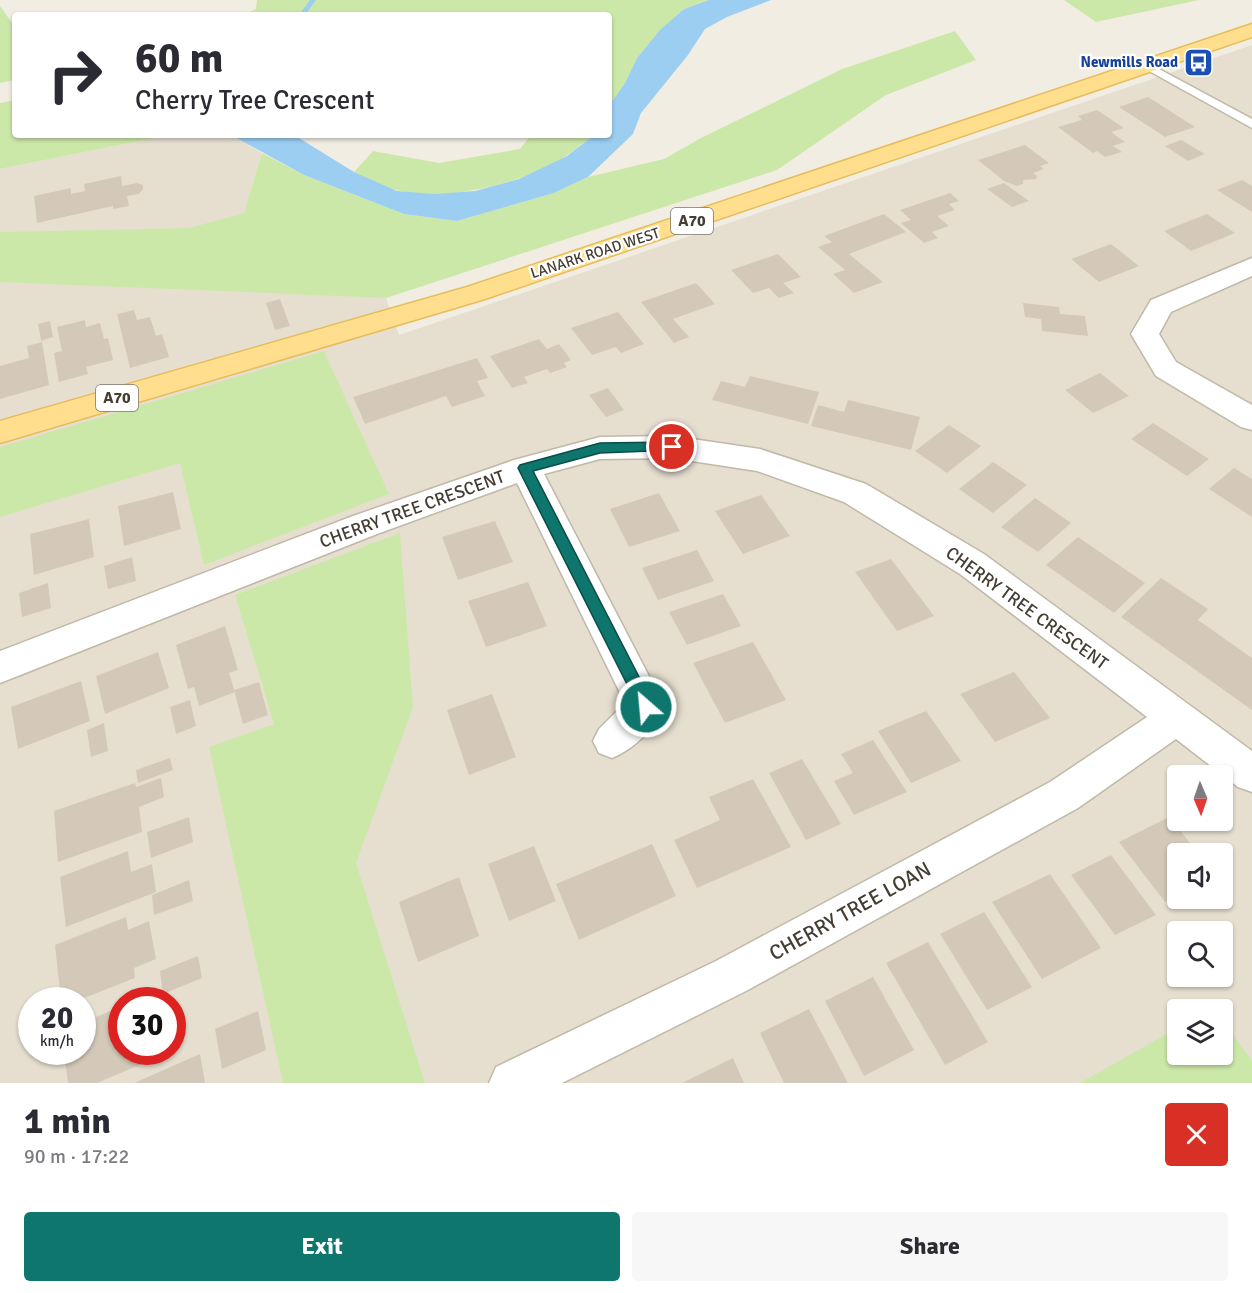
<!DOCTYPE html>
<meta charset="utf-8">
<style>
body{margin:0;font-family:Signika,sans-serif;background:#f7f7f7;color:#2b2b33;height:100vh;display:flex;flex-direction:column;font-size:22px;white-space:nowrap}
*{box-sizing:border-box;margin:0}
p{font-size:20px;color:#7c7c81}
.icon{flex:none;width:33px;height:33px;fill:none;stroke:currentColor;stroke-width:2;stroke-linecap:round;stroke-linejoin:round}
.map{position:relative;height:1083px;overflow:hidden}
.sheet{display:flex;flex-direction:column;background:#fff;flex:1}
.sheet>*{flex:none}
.banner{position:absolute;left:12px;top:12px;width:600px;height:126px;border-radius:6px;box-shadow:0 2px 4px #0004;background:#fff;color:#2b2b33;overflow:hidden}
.needle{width:39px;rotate:178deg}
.fabs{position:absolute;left:1167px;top:765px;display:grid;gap:12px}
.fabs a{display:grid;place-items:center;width:66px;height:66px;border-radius:6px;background:#fff;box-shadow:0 2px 4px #0004;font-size:30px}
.speed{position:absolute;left:18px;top:987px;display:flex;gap:12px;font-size:30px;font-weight:700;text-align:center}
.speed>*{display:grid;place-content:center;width:78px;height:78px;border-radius:50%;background:#fff;box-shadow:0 2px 4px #0004;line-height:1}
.speed small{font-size:15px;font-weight:400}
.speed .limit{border:9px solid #d22;background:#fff;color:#111}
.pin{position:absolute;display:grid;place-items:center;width:51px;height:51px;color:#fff;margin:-26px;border:3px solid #fff;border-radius:50%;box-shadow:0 2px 6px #0007}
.me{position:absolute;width:66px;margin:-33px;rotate:333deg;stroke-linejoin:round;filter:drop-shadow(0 0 4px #0008)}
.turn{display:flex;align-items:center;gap:21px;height:126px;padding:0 24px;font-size:27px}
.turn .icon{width:78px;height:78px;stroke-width:2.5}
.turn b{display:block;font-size:42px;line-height:51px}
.round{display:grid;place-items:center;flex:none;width:63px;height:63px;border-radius:6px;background:#f7f7f7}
.head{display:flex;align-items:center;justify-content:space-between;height:102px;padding:0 24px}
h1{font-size:36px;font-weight:700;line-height:45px}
.primary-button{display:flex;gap:12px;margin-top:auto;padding:12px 24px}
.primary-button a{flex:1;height:69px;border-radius:6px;background:#0f766e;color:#fff;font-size:24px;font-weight:700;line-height:69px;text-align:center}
.primary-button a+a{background:#f7f7f7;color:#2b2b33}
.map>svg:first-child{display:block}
.residential{fill:#e6dfd0;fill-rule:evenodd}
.green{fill:#cce8a9}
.water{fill:#9ccef2}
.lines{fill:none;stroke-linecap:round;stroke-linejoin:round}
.stream{fill:#9ccef2;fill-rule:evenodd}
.building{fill:#d4c9b8}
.lane-casing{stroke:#c0b8a8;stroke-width:3}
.street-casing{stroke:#c0b8a8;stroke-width:3}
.primary-casing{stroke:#e6bd5c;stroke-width:3}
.lane{fill:#fff;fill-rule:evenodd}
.street{fill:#fff;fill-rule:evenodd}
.primary{fill:#ffdf8e;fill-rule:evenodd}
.route{fill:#0f766e;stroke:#0a4d48;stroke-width:1.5}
.labels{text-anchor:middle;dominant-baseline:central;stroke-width:4.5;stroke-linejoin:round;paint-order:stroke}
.far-transit-label{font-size:15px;font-weight:bold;fill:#164399;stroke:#fff;text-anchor:end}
.far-street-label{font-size:15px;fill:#443d33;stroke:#fff}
.shield{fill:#fff;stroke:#7c7770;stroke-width:1.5}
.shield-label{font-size:16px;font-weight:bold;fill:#443d33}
.street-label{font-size:18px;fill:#443d33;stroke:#fff}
.near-street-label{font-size:21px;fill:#443d33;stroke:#fff}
</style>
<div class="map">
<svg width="1252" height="1083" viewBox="0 0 1252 1083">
<rect width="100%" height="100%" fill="#f2ede3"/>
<path class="residential" d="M1252,45V1083H0V169L169,135H231L262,153L244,213L386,298L399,335ZM1178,776H1222V820H1178ZM1178,854H1222V898H1178ZM1178,932H1222V976H1178ZM32,1000H82V1052H32ZM122,1000H172V1052H122ZM1178,1010H1222V1054H1178Z"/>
<g class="green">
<polygon points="257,0 709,0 684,9 660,31 637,58 625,83 609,106 609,15 243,15 256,9"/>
<polygon points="1064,0 1199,0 1096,22"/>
<polygon points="0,6 15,27 15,80 0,83"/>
<polygon points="955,31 976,60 886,95 777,170 386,298 0,282 0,232 189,228 244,213 262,153 304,175 404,214 457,221 554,193 588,177 664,159 701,138 842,69"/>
<polygon points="15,100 15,135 169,135 0,169 0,103"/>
<path d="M531,135H594C579,146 565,158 549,166C509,186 441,202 396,190C382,187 368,178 354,172L373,151L439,163L520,149Z"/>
<polygon points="324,351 389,494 204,565 180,463 0,517 0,447"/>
<polygon points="400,533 413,707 356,863 425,1083 283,1083 209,747 274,724 235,595"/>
<polygon points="1223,1021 1252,1061 1252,1083 1080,1083 1177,1028 1178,1054 1222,1054"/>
</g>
<polygon class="water" points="709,0 771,0 727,17 705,29 688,55 641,113 633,134 588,177 554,193 457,221 404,214 304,175 231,135 294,135 354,172 397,191 434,194 475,191 519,179 567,156 594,135 609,135 609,106 625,83 637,58 660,30 684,9"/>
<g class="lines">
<polygon class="stream" points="310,0 316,0 305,15 299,15"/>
</g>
<g class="building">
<polygon points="1148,97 1173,113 1195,127 1165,137 1119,107"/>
<polygon points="1097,110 1124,128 1111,132 1125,142 1113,146 1122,152 1105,157 1097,151 1093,153 1058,127 1082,120 1078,116"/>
<polygon points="1181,140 1205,154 1188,161 1165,146"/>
<polygon points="1025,145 1049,163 1040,166 1044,169 1033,173 1037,176 1036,179 1023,180 1023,184 1017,186 1004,181 978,160"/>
<polygon points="121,176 122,186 137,183 143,185 143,189 139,194 127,196 129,206 113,209 113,206 37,223 34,196 71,188 71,194 85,191 84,184"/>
<polygon points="1242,180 1252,186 1252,212 1217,190"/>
<polygon points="1004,183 1029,201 1012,207 987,189"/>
<polygon points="950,193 959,201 949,204 955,210 937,216 949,226 932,232 938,238 924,243 901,223 911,220 900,210"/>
<polygon points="884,214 906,232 849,254 883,282 854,293 833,274 845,270 818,247 832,242 824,236"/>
<polygon points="1207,214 1235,233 1191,251 1164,231"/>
<polygon points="1111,244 1139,266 1099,282 1071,259"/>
<polygon points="778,254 801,277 783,283 794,293 779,298 769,288 753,293 731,270"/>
<polygon points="696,283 715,304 673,319 689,337 674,343 641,302"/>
<polygon points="280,299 290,326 275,330 266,303"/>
<polygon points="1023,303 1059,307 1060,314 1085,316 1088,336 1042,331 1041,319 1025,317"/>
<polygon points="134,310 137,320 150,317 156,336 162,334 169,357 130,368 117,314"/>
<polygon points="618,312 644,344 621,353 616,347 592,355 571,328"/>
<polygon points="85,320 86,327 100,323 104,339 108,338 113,360 86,367 88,374 59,382 54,353 62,351 57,327"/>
<polygon points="50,321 53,337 41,341 38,324"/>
<polygon points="539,339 547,349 559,344 571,360 564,363 567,367 550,373 547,369 524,377 528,383 512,388 490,356"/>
<polygon points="42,342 49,385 0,399 0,366 29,358 27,346"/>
<polygon points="477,358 488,378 477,381 485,396 452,407 446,396 365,424 353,397"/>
<polygon points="1100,373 1129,396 1093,413 1065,390"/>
<polygon points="750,376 819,392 808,424 712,400 721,381 745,387"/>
<polygon points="608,388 624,410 606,417 589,395"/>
<polygon points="848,400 920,417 911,450 811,426 818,405 844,412"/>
<polygon points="1153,423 1209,459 1187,476 1131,439"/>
<polygon points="949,425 981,446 947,473 915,451"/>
<polygon points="993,462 1027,485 993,513 959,489"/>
<polygon points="1234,468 1252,479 1252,517 1209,489"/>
<polygon points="173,492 181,529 124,546 118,506"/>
<polygon points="659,493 680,531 629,547 610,509"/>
<polygon points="761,495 790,536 743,554 715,511"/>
<polygon points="1035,498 1071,523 1038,552 1001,527"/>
<polygon points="89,519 94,557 34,575 30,534"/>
<polygon points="495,521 513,562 458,580 442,537"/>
<polygon points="1078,537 1145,583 1114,613 1046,565"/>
<polygon points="697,550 714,581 658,600 642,568"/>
<polygon points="132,557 136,581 108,589 104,566"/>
<polygon points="891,559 934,616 897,631 855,572"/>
<polygon points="1161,578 1208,609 1198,620 1252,658 1252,710 1121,617"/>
<polygon points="528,582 547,626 486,647 468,601"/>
<polygon points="48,583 51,608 22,617 19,593"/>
<polygon points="723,594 741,626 687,645 669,612"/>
<polygon points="225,626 238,670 229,673 235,692 199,706 194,687 188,689 176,645"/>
<polygon points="753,642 786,700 725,723 693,663"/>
<polygon points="158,652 169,688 105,714 96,676"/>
<polygon points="1014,672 1050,718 995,742 960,694"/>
<polygon points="81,681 90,721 18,749 11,707"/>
<polygon points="259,682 268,715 243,724 234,690"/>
<polygon points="492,694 516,757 469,775 447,710"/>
<polygon points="190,700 196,726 176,734 170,707"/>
<polygon points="926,711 961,761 911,783 878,731"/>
<polygon points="104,723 108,751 91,757 87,730"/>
<polygon points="873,740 907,792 854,815 834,781 853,773 841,754"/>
<polygon points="170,758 173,770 138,783 136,770"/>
<polygon points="802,759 841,824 806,840 769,773"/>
<polygon points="161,778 164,797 139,807 142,832 58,862 54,811 135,783 136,787"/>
<polygon points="753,779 791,847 697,888 674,840 720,820 709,797"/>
<polygon points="189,817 193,842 151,858 147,832"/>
<polygon points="1169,817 1199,854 1178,854 1178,896 1165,902 1119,842"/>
<polygon points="652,844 676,896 579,940 556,884"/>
<polygon points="534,846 556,901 509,921 488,864"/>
<polygon points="128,851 131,872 152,864 156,892 66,927 60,877"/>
<polygon points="1111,855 1156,915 1115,935 1071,875"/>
<polygon points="1050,874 1101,948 1042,979 992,902"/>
<polygon points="459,877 479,936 418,962 399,902"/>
<polygon points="189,880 193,901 154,915 152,895"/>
<polygon points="984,912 1032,987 987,1010 940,934"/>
<polygon points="126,917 128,930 149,921 156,959 134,968 135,978 79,1000 61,1000 55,945"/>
<polygon points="928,942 988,1042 945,1065 886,963"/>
<polygon points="198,956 202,978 163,994 160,971"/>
<polygon points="873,977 914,1050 864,1076 825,1001"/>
<polygon points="159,991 160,1000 136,1000"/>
<polygon points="122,1006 122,1052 170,1052 97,1083 68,1083 64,1052 82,1052 82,1023"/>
<polygon points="809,1009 848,1083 784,1083 760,1033"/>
<polygon points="258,1011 266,1050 222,1069 215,1029"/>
<polygon points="200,1054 205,1083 134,1083"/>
<polygon points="733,1058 744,1083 682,1083"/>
</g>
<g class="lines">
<defs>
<polygon id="lane" points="1146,62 1252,119 1252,128 1142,67 1140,65"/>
<g id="street">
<polygon points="1252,258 1252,276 1171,312 1159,334 1176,362 1252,405 1252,430 1241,427 1156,376 1131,334 1151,300"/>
<path d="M672,436L760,449L866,484L984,554L1252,751V792L1238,787L1176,739L1078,808L746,991L562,1083H489L496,1067L716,961L1050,782L1147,717L960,574L844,502L757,471L672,458L600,459L544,474L665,707C655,728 633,750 612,758L599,753L593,741L599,729L625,703L517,483L377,534L0,683V651L353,516L514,460L600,437Z"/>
</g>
<polygon id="primary" points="1252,24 1252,37 485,299 0,443 0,421 467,287"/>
</defs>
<use href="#lane" class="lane-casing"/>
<use href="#street" class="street-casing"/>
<use href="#primary" class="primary-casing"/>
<use href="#lane" class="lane"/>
<use href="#street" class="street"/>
<use href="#primary" class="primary"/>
</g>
<polygon class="route" points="672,442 677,444 679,447 677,450 600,453 533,471 652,702 654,707 652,712 646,714 641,712 518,468 520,465 600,443"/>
<defs>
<symbol id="bus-square" viewBox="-11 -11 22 22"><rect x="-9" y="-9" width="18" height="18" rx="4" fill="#1a4fb4" stroke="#fff"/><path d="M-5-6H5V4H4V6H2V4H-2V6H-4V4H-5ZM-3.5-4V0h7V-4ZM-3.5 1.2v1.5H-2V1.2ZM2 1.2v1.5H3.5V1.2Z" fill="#fff"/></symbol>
</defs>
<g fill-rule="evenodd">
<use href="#bus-square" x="1182" y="46" width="33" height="33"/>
</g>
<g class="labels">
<g class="far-transit-label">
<text x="1178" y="62">Newmills Road</text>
</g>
<g class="far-street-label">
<text transform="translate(595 253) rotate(-18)">LANARK ROAD WEST</text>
</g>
<g class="shield">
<rect x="671" y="208" width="42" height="26" rx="4.5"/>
<rect x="96" y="385" width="42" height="26" rx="4.5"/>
</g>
<g class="shield-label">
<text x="692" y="221">A70</text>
<text x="117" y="398">A70</text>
</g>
<g class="street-label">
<text transform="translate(412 509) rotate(-20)">CHERRY TREE CRESCENT</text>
<text transform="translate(1027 608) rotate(36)">CHERRY TREE CRESCENT</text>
</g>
<g class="near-street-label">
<text transform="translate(850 911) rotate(-29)">CHERRY TREE LOAN</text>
</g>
</g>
</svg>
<div class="fabs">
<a><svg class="needle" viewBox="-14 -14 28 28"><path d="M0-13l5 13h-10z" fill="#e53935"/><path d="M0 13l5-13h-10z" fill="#7c7c81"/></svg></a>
<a><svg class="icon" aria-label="sound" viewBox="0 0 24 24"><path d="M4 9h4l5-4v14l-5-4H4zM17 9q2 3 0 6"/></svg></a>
<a><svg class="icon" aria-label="search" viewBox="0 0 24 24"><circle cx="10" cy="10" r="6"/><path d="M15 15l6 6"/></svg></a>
<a><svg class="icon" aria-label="layers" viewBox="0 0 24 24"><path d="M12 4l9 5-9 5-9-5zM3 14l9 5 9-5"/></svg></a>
</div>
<div class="speed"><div>20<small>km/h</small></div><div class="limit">30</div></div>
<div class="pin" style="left:672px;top:447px;background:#d93025"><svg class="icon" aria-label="arrive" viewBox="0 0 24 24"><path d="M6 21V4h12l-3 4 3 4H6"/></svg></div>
<svg class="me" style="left:646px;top:707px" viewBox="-20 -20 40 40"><circle r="17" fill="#0f766e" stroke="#fff" stroke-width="3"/><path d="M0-11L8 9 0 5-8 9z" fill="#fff"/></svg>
<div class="banner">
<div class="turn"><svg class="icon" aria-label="right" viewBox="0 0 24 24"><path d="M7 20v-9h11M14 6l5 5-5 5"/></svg><div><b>60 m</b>Cherry Tree Crescent</div></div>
</div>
</div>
<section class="sheet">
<div class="head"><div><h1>1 min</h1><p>90 m · 17:22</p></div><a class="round" style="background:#d93025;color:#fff"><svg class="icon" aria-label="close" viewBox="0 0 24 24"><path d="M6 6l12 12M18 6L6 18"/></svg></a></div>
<div class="primary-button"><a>Exit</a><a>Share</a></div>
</section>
